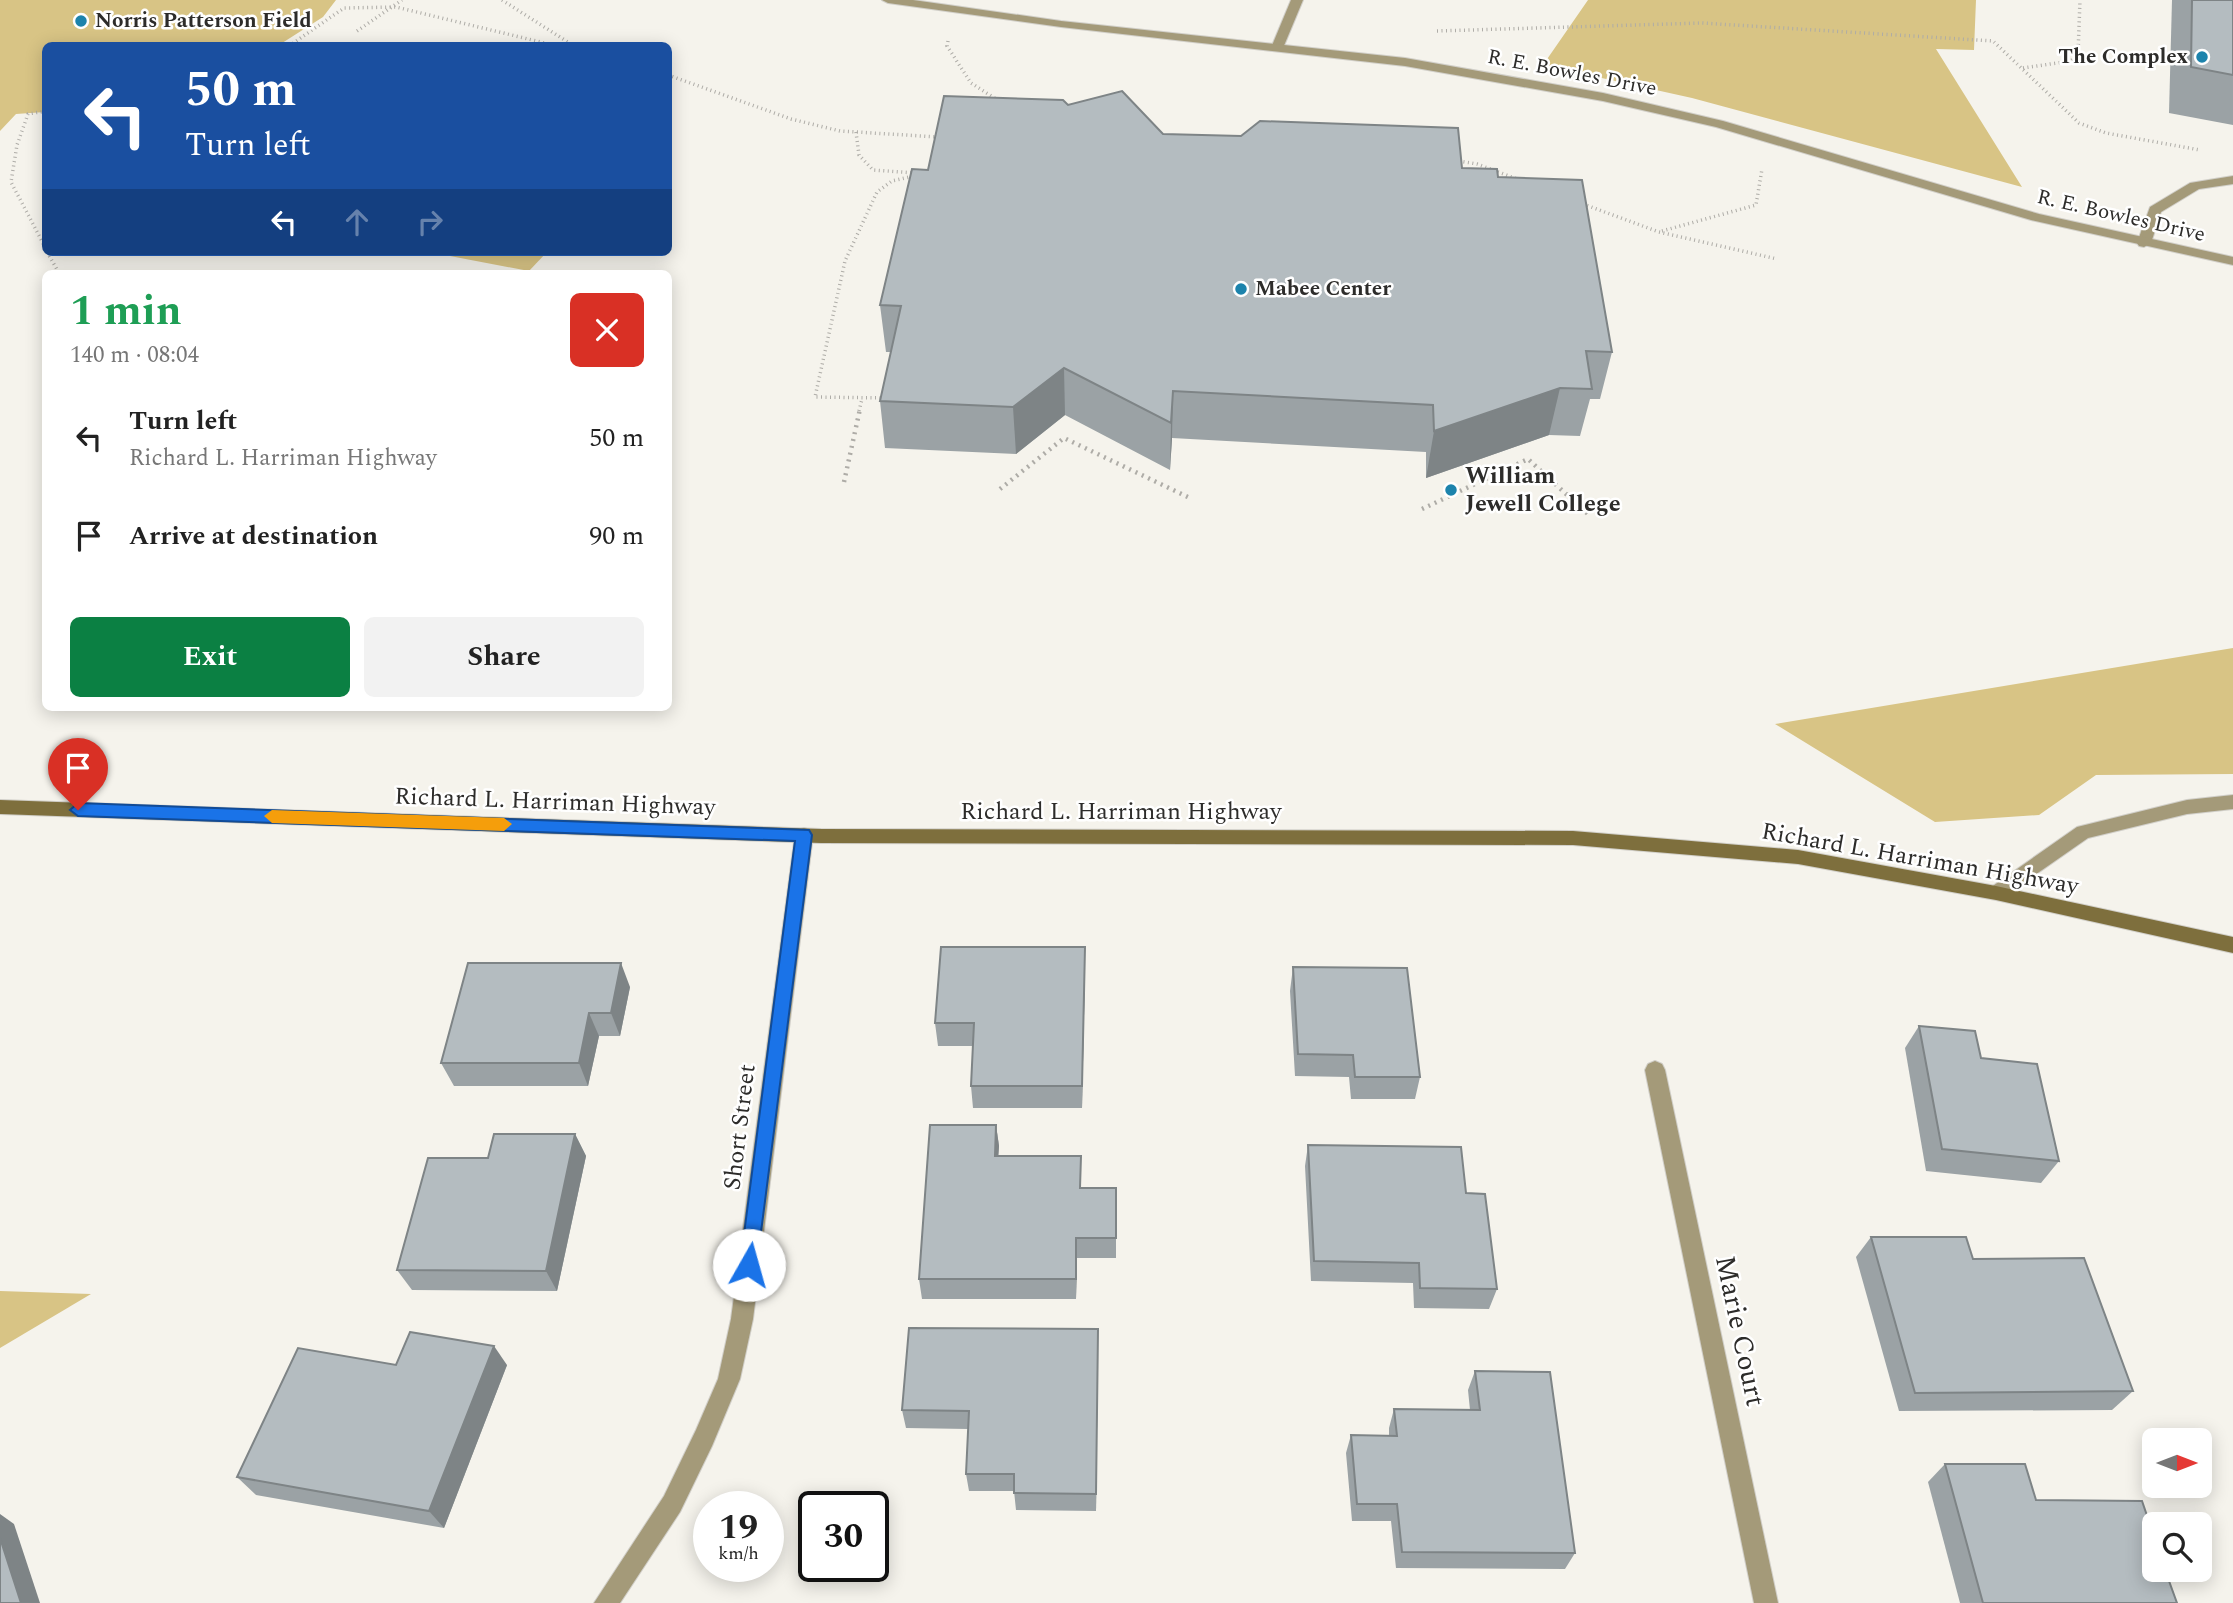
<!DOCTYPE html>
<meta charset="utf-8">
<style>
body{margin:0;font-family:Spectral,serif;background:#f2f2f2;color:#222;height:100vh;display:flex;flex-direction:column;font-size:26px;white-space:nowrap}
*{box-sizing:border-box;margin:0}
p{font-size:23px;color:#767676}
.icon{flex:none;width:38px;height:38px;fill:none;stroke:currentColor;stroke-width:2;stroke-linecap:round;stroke-linejoin:round}
.map{position:relative;flex:1;overflow:hidden}
.panel{position:absolute;left:42px;top:270px;width:630px;height:441px;display:flex;flex-direction:column;background:#fff;border-radius:10px;box-shadow:0 4px 18px #0003}
.panel>*{flex:none}
.guide{position:absolute;left:42px;top:42px;width:630px;height:214px;border-radius:10px;box-shadow:0 4px 18px #0003;background:#1a4fa0;color:#fff;overflow:hidden}
.needle{width:46px;rotate:90deg}
.tools{position:absolute;left:2142px;top:1428px;display:grid;gap:14px}
.tools a{display:grid;place-items:center;width:70px;height:70px;border-radius:10px;background:#fff;box-shadow:0 4px 18px #0003;font-size:35px}
.speed{position:absolute;left:693px;top:1491px;display:flex;gap:14px;font-size:35px;font-weight:700;text-align:center}
.speed>*{display:grid;place-content:center;width:91px;height:91px;border-radius:50%;background:#fff;box-shadow:0 4px 18px #0003;line-height:1}
.speed small{font-size:18px;font-weight:400}
.speed .limit{border:4px solid #111;border-radius:10px;background:#fff;color:#111}
.pin{position:absolute;display:grid;place-items:center;width:60px;height:60px;color:#fff;margin:-72px -30px;border-radius:50% 50% 50% 0;rotate:-45deg;box-shadow:0 0 7px #0007}
.pin .icon{rotate:45deg}
.me{position:absolute;width:77px;margin:-38px;rotate:7deg;stroke-linejoin:round;filter:drop-shadow(0 0 5px #0008)}
.turn{display:flex;align-items:center;gap:24px;height:147px;padding:0 28px;font-size:32px}
.turn .icon{width:91px;height:91px;stroke-width:2.5}
.turn b{display:block;font-size:49px;line-height:60px}
.lanes{display:flex;align-items:center;height:66px;padding:0 28px;background:#0003;justify-content:center;gap:35px;direction:ltr}
.lanes .off{opacity:.35}
.round{display:grid;place-items:center;flex:none;width:74px;height:74px;border-radius:10px;background:#f2f2f2}
.head{display:flex;align-items:center;justify-content:space-between;height:119px;padding:0 28px}
h1{font-size:42px;font-weight:700;line-height:52px;color:#1e9e55}
.primary-button{display:flex;gap:14px;margin-top:auto;padding:14px 28px}
.primary-button a{flex:1;height:80px;border-radius:10px;background:#0b8043;color:#fff;font-size:28px;font-weight:700;line-height:80px;text-align:center}
.primary-button a+a{background:#f2f2f2;color:#222}
ul{padding:0;list-style:none}
li{display:flex;align-items:center;gap:21px;height:98px;padding:0 28px}
li div{flex:1}
li b{display:block;font-size:26px}
li em{font-style:normal}
.map>svg:first-child{display:block}
.green{fill:#d8c485}
.lines{fill:none;stroke-linecap:round;stroke-linejoin:round}
.lane-casing{stroke:#d1cfc9;stroke-width:2}
.street-casing{stroke:#d1cfc9;stroke-width:2}
.secondary-casing{stroke:#d1cfc9;stroke-width:2}
.path-far1{stroke:#aeaca7;stroke-width:3.5;stroke-dasharray:1 3.5;stroke-linecap:butt}
.path{stroke:#aeaca7;stroke-width:4.5;stroke-dasharray:2 5;stroke-linecap:butt}
.lane{fill:#a49a79;fill-rule:evenodd}
.street{fill:#a49a79;fill-rule:evenodd}
.secondary{fill:#7e6f3d;fill-rule:evenodd}
.wall{fill:#9ba2a5}
.shaded-wall{fill:#7e8486}
.building{fill:#b4bcc0;stroke:#7e8486;stroke-width:2}
.route{fill:#1a73e8;stroke:#114b97;stroke-width:2}
.slow{fill:#f59e0b}
.poi-dot{fill:#1c83ac;stroke:#fff;stroke-width:2.5}
.labels{text-anchor:middle;dominant-baseline:central;stroke-width:5;stroke-linejoin:round;paint-order:stroke}
.far-poi-label{font-size:21px;font-weight:bold;fill:#2d2c2a;stroke:#fff;text-anchor:start}
.far-street-label{font-size:21px;fill:#2d2c2a;stroke:#fff}
.poi-label{font-size:24px;font-weight:bold;fill:#2d2c2a;stroke:#fff;text-anchor:start}
.street-label{font-size:24px;fill:#2d2c2a;stroke:#fff}
.near-street-label{font-size:28px;fill:#2d2c2a;stroke:#fff}
</style>
<div class="map">
<svg width="2233" height="1603" viewBox="0 0 2233 1603">
<rect width="100%" height="100%" fill="#f5f3ec"/>
<g class="green">
<polygon points="0,0 336,0 323,17 279,45 46,46 45,112 16,114 0,131"/>
<polygon points="1588,0 1976,0 1974,50 1936,49 2022,187 1692,98 1543,65"/>
<polygon points="429,252 547,252 529,271"/>
<polygon points="2233,648 2233,774 2096,775 2039,815 1935,822 1775,724"/>
<polygon points="0,1291 91,1294 0,1348"/>
</g>
<g class="lines">
<defs>
<g id="lane">
<polygon points="1291,0 1303,0 1283,48 1273,50 1271,48"/>
<polygon points="2233,176 2233,184 2199,189 2161,212 2151,243 2144,247 2139,246 2137,243 2150,207 2190,183"/>
</g>
<g id="street">
<polygon points="882,0 913,0 1061,21 1405,58 1603,93 1723,121 2039,214 2233,257 2233,265 2031,220 1716,127 1603,101 1405,66 1061,27 888,3"/>
<polygon points="2233,795 2233,809 2187,814 2088,838 2002,898 1990,898 1987,893 1990,888 2077,827 2187,800"/>
<polygon points="804,828 810,830 813,835 753,1319 740,1379 712,1446 680,1512 620,1603 594,1603 664,1496 696,1430 718,1379 731,1319 795,835 798,830"/>
<polygon points="1655,1061 1662,1064 1665,1070 1778,1603 1754,1603 1645,1070 1648,1064"/>
</g>
<polygon id="secondary" points="0,800 821,829 1573,831 1798,850 1996,886 2233,937 2233,953 1996,900 1798,864 1573,845 821,843 0,814"/>
</defs>
<use href="#lane" class="lane-casing"/>
<use href="#street" class="street-casing"/>
<use href="#secondary" class="secondary-casing"/>
<g class="path-far1">
<polyline points="502,0 574,46"/>
<polyline points="357,31 402,0"/>
<polyline points="1437,31 1702,23 1993,41 2079,123 2106,133 2200,150"/>
<polyline points="948,41 947,46 971,83 999,101"/>
<polyline points="289,46 344,8 396,7 557,46"/>
<polyline points="2023,68 2071,61 2078,54 2080,0"/>
<polyline points="668,75 791,119 840,131 938,137"/>
<polyline points="46,111 28,114 17,145 11,182 46,249"/>
<polyline points="856,132 859,155 873,170 915,173"/>
<polyline points="1459,161 1477,164 1517,179"/>
<polyline points="1583,204 1659,232 1777,259"/>
<polyline points="1662,231 1756,205 1762,169"/>
<polyline points="47,252 59,273"/>
<polyline points="885,398 815,397 845,261 877,192 892,181 914,176"/>
<polyline points="859,411 862,399"/>
</g>
<g class="path">
<polyline points="844,482 860,409"/>
<polyline points="1000,489 1064,438 1190,498"/>
<polyline points="1422,509 1528,459 1590,516"/>
</g>
<use href="#lane" class="lane"/>
<use href="#street" class="street"/>
<use href="#secondary" class="secondary"/>
</g>
<g class="wall">
<polygon points="2172,0 2233,0 2233,125 2169,113"/>
<polygon points="1068,105 1163,134 1462,168 1498,177 1612,352 1600,399 1590,399 1580,436 1549,435 1426,478 1426,452 1172,438 1170,470 1065,415 1016,454 885,448 880,401 891,352 886,352 880,305 928,170"/>
<polygon points="1293,967 1420,1077 1415,1099 1351,1099 1349,1077 1295,1076 1290,991"/>
<polygon points="1085,970 1082,1108 973,1108 971,1086 973,1046 938,1046 935,1023"/>
<polygon points="630,987 620,1036 599,1036 588,1086 454,1086 441,1063"/>
<polygon points="1919,1026 1981,1058 2059,1161 2041,1183 1926,1171 1905,1048"/>
<polygon points="996,1125 999,1146 998,1156 1081,1188 1116,1188 1116,1258 1077,1258 1076,1299 922,1299 919,1279"/>
<polygon points="575,1134 586,1156 557,1291 412,1290 397,1270 488,1158"/>
<polygon points="1308,1145 1466,1193 1497,1289 1489,1309 1414,1308 1413,1283 1311,1281 1305,1166"/>
<polygon points="1871,1237 1973,1259 2133,1391 2112,1410 1899,1411 1856,1257"/>
<polygon points="1098,1349 1096,1511 1016,1510 1014,1491 969,1491 966,1474 968,1429 906,1428 902,1410"/>
<polygon points="396,1365 507,1365 444,1528 256,1495 237,1477"/>
<polygon points="1475,1371 1575,1553 1565,1569 1396,1568 1391,1521 1352,1521 1346,1453 1351,1435 1389,1436 1389,1428 1394,1409 1470,1410 1468,1390"/>
<polygon points="1945,1464 2036,1500 2177,1603 1960,1603 1928,1482"/>
</g>
<g class="shaded-wall">
<polygon points="1064,368 1065,415 1016,454 1013,407"/>
<polygon points="1560,388 1549,435 1426,478 1434,431"/>
<polygon points="1173,391 1172,438 1170,470 1171,423"/>
<polygon points="1085,947 1085,970 1082,1108 1082,1086"/>
<polygon points="621,963 630,987 620,1036 611,1013"/>
<polygon points="589,1013 599,1036 588,1086 579,1063"/>
<polygon points="996,1125 999,1146 997,1178 995,1156"/>
<polygon points="575,1134 586,1156 557,1291 546,1271"/>
<polygon points="1076,1238 1077,1258 1076,1299"/>
<polygon points="1098,1329 1098,1349 1096,1511 1096,1494"/>
<polygon points="494,1346 507,1365 444,1528 429,1511"/>
<polygon points="0,1514 14,1524 40,1603 21,1603 0,1538"/>
</g>
<g class="building">
<polygon points="2192,0 2233,0 2233,75 2191,67"/>
<polygon points="1122,91 1163,134 1241,136 1260,121 1458,128 1462,168 1497,169 1498,177 1582,180 1612,352 1586,351 1592,389 1560,388 1434,431 1433,405 1173,391 1171,423 1064,368 1013,407 880,401 901,306 880,305 912,169 928,170 944,96 1063,100 1068,105"/>
<polygon points="941,947 1085,947 1082,1086 971,1086 974,1023 935,1023"/>
<polygon points="468,963 621,963 611,1013 589,1013 579,1063 441,1063"/>
<polygon points="1293,967 1407,968 1420,1077 1355,1077 1353,1055 1298,1054"/>
<polygon points="1919,1026 1975,1031 1981,1058 2037,1064 2059,1161 1942,1149"/>
<polygon points="930,1125 996,1125 995,1156 1081,1156 1080,1188 1116,1188 1116,1238 1076,1238 1076,1279 919,1279"/>
<polygon points="494,1134 575,1134 546,1271 397,1270 428,1158 488,1158"/>
<polygon points="1308,1145 1461,1147 1466,1193 1485,1194 1497,1289 1420,1288 1419,1263 1314,1261"/>
<polygon points="1871,1237 1966,1237 1973,1259 2084,1258 2133,1391 1915,1393"/>
<polygon points="909,1328 1098,1329 1096,1494 1014,1493 1014,1474 966,1474 969,1411 902,1410"/>
<polygon points="410,1332 494,1346 429,1511 237,1477 298,1348 396,1365"/>
<polygon points="1475,1371 1550,1372 1575,1553 1402,1552 1397,1504 1357,1504 1351,1435 1397,1436 1394,1409 1480,1410"/>
<polygon points="1945,1464 2025,1464 2036,1500 2142,1501 2154,1536 2154,1570 2165,1570 2177,1603 1983,1603"/>
<polygon points="0,1538 21,1603 0,1603"/>
</g>
<polygon class="route" points="78,803 809,830 812,835 756,1271 749,1274 743,1271 740,1265 795,841 78,816 70,810"/>
<polygon class="slow" points="272,810 504,818 512,824 504,831 272,823 264,816"/>
<g class="poi-dot">
<circle cx="81" cy="21" r="7"/>
<circle cx="2202" cy="57" r="7"/>
<circle cx="1241" cy="289" r="7"/>
<circle cx="1451" cy="490" r="7"/>
</g>
<g class="labels">
<g class="far-poi-label">
<text x="95" y="21">Norris Patterson Field</text>
<text x="2188" y="57" text-anchor="end">The Complex</text>
<text x="1255" y="289">Mabee Center</text>
</g>
<g class="far-street-label">
<text transform="translate(1572 73) rotate(11)">R. E. Bowles Drive</text>
<text transform="translate(2121 216) rotate(13)">R. E. Bowles Drive</text>
</g>
<g class="poi-label">
<text x="1465" y="476">William<tspan x="1465" dy="28">Jewell College</tspan></text>
</g>
<g class="street-label">
<text transform="translate(555 802) rotate(2)">Richard L. Harriman Highway</text>
<text x="1121" y="812">Richard L. Harriman Highway</text>
<text transform="translate(1920 859) rotate(10)">Richard L. Harriman Highway</text>
<text transform="translate(740 1127) rotate(-83)">Short Street</text>
</g>
<g class="near-street-label">
<text transform="translate(1740 1331) rotate(78)">Marie Court</text>
</g>
</g>
</svg>
<div class="tools">
<a><svg class="needle" viewBox="-14 -14 28 28"><path d="M0-13l5 13h-10z" fill="#e53935"/><path d="M0 13l5-13h-10z" fill="#767676"/></svg></a>
<a><svg class="icon" aria-label="search" viewBox="0 0 24 24"><circle cx="10" cy="10" r="6"/><path d="M15 15l6 6"/></svg></a>
</div>
<div class="speed"><div>19<small>km/h</small></div><div class="limit">30</div></div>
<div class="pin" style="left:78px;top:810px;background:#d93025"><svg class="icon" aria-label="arrive" viewBox="0 0 24 24"><path d="M6 21V4h12l-3 4 3 4H6"/></svg></div>
<svg class="me" style="left:749px;top:1265px" viewBox="-20 -20 40 40"><circle r="19" fill="#fff"/><path d="M0-13L10 11 0 6-10 11z" fill="#1a73e8"/></svg>
<div class="guide">
<div class="turn"><svg class="icon" aria-label="left" viewBox="0 0 24 24"><path d="M17 20v-9H6M10 6l-5 5 5 5"/></svg><div><b>50 m</b>Turn left</div></div>
<div class="lanes"><svg class="icon" aria-label="left" viewBox="0 0 24 24"><path d="M17 20v-9H6M10 6l-5 5 5 5"/></svg><svg class="icon off" aria-label="ahead" viewBox="0 0 24 24"><path d="M12 20V5M6 11l6-6 6 6"/></svg><svg class="icon off" aria-label="right" viewBox="0 0 24 24"><path d="M7 20v-9h11M14 6l5 5-5 5"/></svg></div>
</div>
<section class="panel">
<div class="head"><div><h1>1 min</h1><p>140 m · 08:04</p></div><a class="round" style="background:#d93025;color:#fff"><svg class="icon" aria-label="close" viewBox="0 0 24 24"><path d="M6 6l12 12M18 6L6 18"/></svg></a></div>
<ul>
<li><svg class="icon" aria-label="left" viewBox="0 0 24 24"><path d="M17 20v-9H6M10 6l-5 5 5 5"/></svg><div><b>Turn left</b><p>Richard L. Harriman Highway</p></div><em>50 m</em></li>
<li><svg class="icon" aria-label="arrive" viewBox="0 0 24 24"><path d="M6 21V4h12l-3 4 3 4H6"/></svg><div><b>Arrive at destination</b></div><em>90 m</em></li>
</ul>
<div class="primary-button"><a>Exit</a><a>Share</a></div>
</section>
</div>
